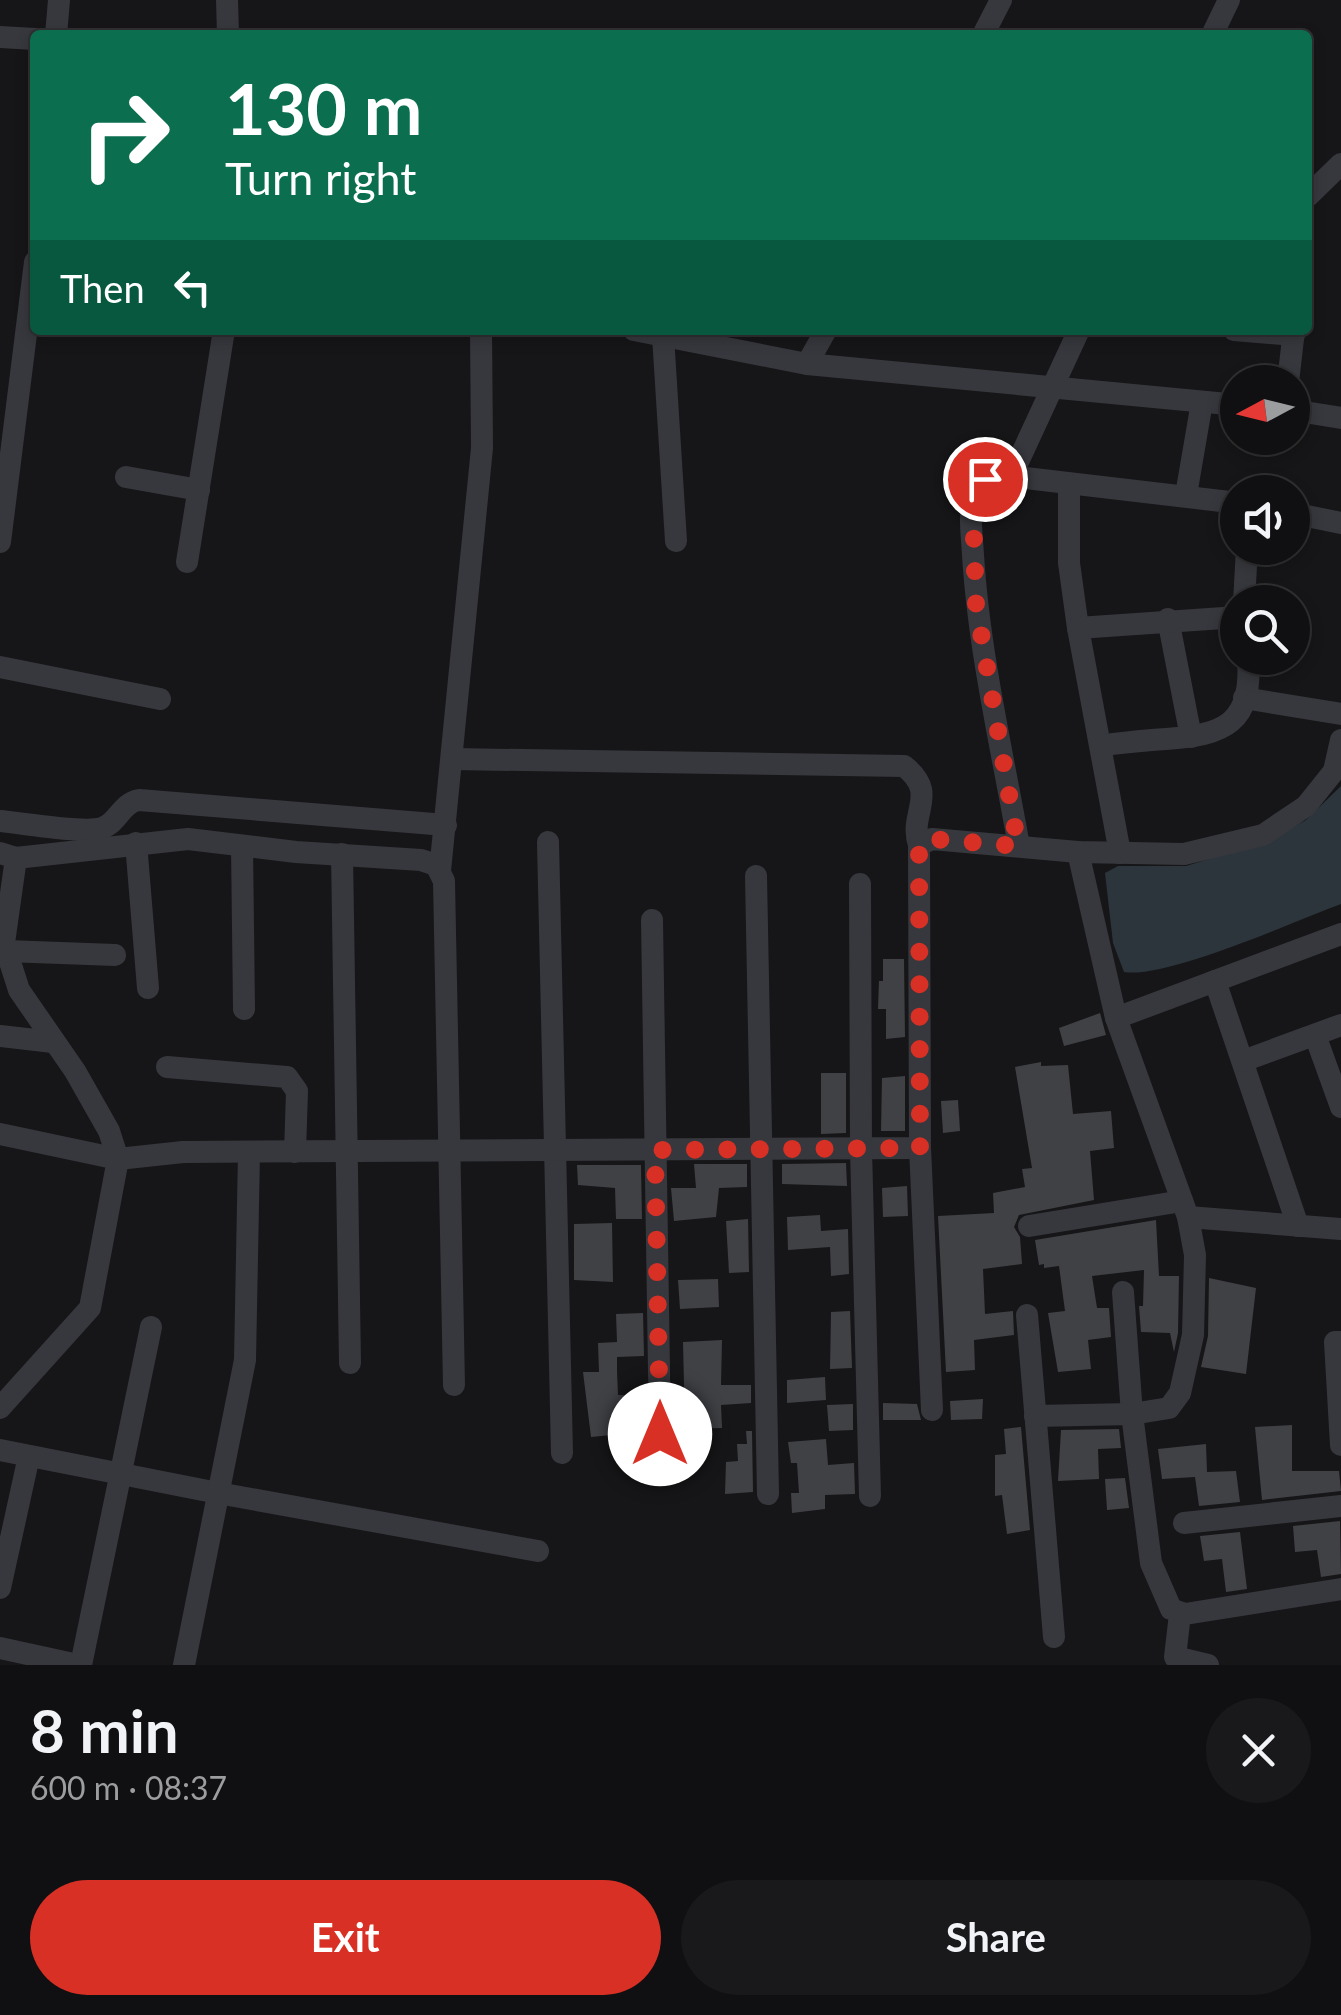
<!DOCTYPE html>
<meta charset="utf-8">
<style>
body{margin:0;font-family:Lato,sans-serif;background:#19191b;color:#f1f3f6;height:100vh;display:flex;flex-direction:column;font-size:38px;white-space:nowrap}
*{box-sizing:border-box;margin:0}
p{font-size:32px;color:#9c9d9f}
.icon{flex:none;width:55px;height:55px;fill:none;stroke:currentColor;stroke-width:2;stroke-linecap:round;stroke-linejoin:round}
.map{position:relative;height:1665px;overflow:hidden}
.sheet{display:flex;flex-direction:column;background:#101012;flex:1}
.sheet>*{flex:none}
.banner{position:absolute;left:30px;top:30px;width:1282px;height:305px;border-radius:10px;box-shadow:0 5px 15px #0003,0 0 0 2px #303032;background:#0b6e4f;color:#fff;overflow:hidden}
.needle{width:65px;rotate:263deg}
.buttons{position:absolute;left:1220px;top:365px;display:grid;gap:20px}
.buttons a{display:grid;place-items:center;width:90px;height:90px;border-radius:50%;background:#101012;box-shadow:0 5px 15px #0003,0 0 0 2px #303032;font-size:50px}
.pin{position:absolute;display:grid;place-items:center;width:85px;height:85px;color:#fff;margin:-42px;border:5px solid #fff;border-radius:50%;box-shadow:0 2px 10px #0007}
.me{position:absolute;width:110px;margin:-55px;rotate:0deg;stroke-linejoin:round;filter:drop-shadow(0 0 8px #0008)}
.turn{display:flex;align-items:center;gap:35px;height:210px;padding:0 30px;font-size:45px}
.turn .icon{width:130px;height:130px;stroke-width:2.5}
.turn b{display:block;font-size:70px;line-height:85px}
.then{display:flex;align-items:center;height:95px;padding:0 30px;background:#0003;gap:20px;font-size:38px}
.round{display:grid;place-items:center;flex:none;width:105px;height:105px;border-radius:52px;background:#19191b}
.headline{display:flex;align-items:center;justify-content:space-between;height:170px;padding:0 30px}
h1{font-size:60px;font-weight:700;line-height:75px}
.action{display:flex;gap:20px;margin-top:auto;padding:20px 30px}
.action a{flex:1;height:115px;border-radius:60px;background:#d93025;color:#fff;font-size:40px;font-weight:700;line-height:115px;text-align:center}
.action a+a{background:#19191b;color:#f1f3f6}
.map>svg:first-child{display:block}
.water{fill:#2c353c}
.building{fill:#404145}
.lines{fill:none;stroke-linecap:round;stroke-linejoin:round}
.minor{stroke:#37383d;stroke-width:22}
.route{stroke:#d93025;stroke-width:18;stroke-dasharray:0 32.4}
</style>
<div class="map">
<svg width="1341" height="1665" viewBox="0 0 1341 1665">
<rect width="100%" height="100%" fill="#161618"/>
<path class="water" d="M1341,786V904C1295,921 1166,979 1124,972L1113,943L1105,873L1118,866H1186L1268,841L1306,820Z"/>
<g class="building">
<polygon points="883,959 904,959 905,1037 886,1039 886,1009 878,1009 879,981 883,981"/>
<polygon points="1100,1013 1106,1035 1064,1046 1059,1028"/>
<polygon points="1041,1062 1041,1066 1068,1065 1073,1114 1111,1111 1114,1148 1090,1151 1094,1200 1019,1215 1014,1227 1020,1237 1022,1264 983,1269 985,1314 1013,1311 1014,1335 974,1340 975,1370 946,1372 938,1216 994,1213 993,1193 1025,1187 1022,1169 1032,1168 1015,1067"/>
<polygon points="821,1073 846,1073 846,1133 821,1134"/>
<polygon points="905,1076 905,1131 881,1131 882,1078"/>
<polygon points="958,1100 960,1131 943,1133 941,1101"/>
<polygon points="846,1163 847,1186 782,1184 782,1164"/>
<polygon points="694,1164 747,1164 747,1187 719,1188 716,1217 674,1221 671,1188 696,1188"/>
<polygon points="577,1165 641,1165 642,1219 616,1219 615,1188 578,1185"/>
<polygon points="907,1186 908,1216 883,1217 882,1188"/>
<polygon points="820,1215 821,1231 848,1229 849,1274 831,1276 830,1247 788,1250 787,1217"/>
<polygon points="748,1219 749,1272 729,1273 726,1221"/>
<polygon points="1156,1220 1159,1276 1179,1276 1178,1333 1174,1352 1170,1333 1141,1332 1139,1306 1143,1306 1144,1270 1092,1276 1097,1308 1109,1308 1111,1337 1088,1340 1091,1369 1058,1372 1048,1313 1065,1311 1059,1266 1044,1268 1044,1264 1039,1265 1035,1240"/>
<polygon points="612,1223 613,1282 574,1280 574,1224"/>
<polygon points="1209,1278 1256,1288 1246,1374 1201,1367 1208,1336"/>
<polygon points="718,1279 719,1307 680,1309 678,1280"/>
<polygon points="850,1311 852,1368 830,1369 831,1312"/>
<polygon points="643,1313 644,1356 617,1357 617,1371 618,1395 644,1396 645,1410 619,1412 620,1415 610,1416 612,1435 591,1437 583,1372 599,1372 598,1343 617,1342 616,1314"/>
<polygon points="722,1340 721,1385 751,1385 751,1403 721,1405 722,1428 685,1429 683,1342"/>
<polygon points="825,1377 826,1400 787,1403 787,1380"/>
<polygon points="983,1399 982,1419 951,1420 950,1401"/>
<polygon points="883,1403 917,1404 921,1420 883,1420"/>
<polygon points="853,1404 853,1430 829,1431 827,1405"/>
<polygon points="1292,1425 1292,1471 1339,1471 1341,1491 1262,1500 1255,1427"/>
<polygon points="1021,1427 1030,1530 1007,1534 1002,1495 995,1496 995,1455 1006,1454 1004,1429"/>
<polygon points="1119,1429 1121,1448 1098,1449 1099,1479 1058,1481 1061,1430"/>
<polygon points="746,1431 752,1431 753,1492 725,1494 726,1462 738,1461 737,1444 747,1444"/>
<polygon points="826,1439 828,1465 854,1463 855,1494 825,1495 825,1509 792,1513 791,1493 799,1493 797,1463 791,1463 788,1442"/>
<polygon points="1206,1444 1207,1472 1236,1471 1240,1502 1199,1506 1195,1477 1162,1479 1158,1449"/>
<polygon points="1125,1478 1129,1508 1107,1510 1105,1479"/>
<polygon points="1340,1521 1341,1574 1321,1577 1317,1550 1295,1552 1293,1526"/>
<polygon points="1240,1532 1247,1589 1226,1592 1222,1559 1204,1561 1200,1536"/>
</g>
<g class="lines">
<g class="minor">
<polyline points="227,0 228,35"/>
<polyline points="56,35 59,0"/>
<polyline points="983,35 1001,0"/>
<polyline points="1212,35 1229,0"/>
<polyline points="0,37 35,39"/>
<polyline points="1308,196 1341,164"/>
<polyline points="634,330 807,364 1238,405"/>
<polyline points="1234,330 1294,335"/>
<polyline points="663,336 676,541"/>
<polyline points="807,364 826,330"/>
<polyline points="1288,382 1294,330"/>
<polyline points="1292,410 1341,418"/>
<polyline points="1000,475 1238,503"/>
<polyline points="126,477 199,490"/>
<polyline points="1069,486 1069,563 1078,628 1120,853"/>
<polyline points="1186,495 1202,402"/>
<polyline points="1292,513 1341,523"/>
<polyline points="0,542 35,262"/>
<polyline points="187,562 224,330"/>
<polyline points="1244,602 1247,548"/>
<polyline points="1168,619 1191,737"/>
<polyline points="1078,628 1238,617"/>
<polyline points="0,667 160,699"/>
<polyline points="1244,698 1341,714"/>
<path d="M1102,745C1124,743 1145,740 1166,739C1225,735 1253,723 1248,658"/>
<path d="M453,759L904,766C940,794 908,813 919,845"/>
<path d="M0,821C22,823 84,834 102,828C118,823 121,803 139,800L446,825"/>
<polyline points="548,842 562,1453"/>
<polyline points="136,843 148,988"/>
<polyline points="242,846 244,1009"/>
<path d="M1019,846C1002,750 979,652 973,555C972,536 968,510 975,493C981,479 1005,472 1018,462L1079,330"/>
<polyline points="0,853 16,858 188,839 296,852 421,860 436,865 444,881 454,1385"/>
<polyline points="342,854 350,1363"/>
<polyline points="16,858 4,943 19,990 75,1071 109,1131 118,1159 183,1152 920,1148 919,845 932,839 1078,852 1184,854 1263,835 1306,806 1334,771 1341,740"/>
<polyline points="440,871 482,448 481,330"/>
<polyline points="756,876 768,1494"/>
<polyline points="860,884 861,1149 870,1496"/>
<polyline points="652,920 660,1435"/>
<polyline points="6,951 115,955"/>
<polyline points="1215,981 1298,1226"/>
<polyline points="1116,1018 1341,934"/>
<polyline points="1315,1035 1341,1107"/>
<polyline points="0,1036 53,1042"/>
<polyline points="1243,1061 1341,1025"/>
<polyline points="167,1067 287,1077 297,1091 295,1152"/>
<polyline points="0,1134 118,1159 90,1308 0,1408"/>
<polyline points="920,1148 932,1410"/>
<polyline points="1188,1217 1341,1229"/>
<polyline points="1029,1226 1182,1201"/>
<polyline points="1123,1292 1132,1414 1151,1563 1171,1609 1185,1614 1341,1589"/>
<polyline points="1027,1315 1054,1637"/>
<polyline points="1341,1342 1335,1342 1341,1445"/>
<polyline points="1035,1416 1132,1414 1169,1408 1180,1393 1193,1335 1195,1255 1188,1217 1116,1018 1078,852"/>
<polyline points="0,1450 218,1493 538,1551"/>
<polyline points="1184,1523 1341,1506"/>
<polyline points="0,1588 29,1456"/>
<polyline points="1180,1614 1175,1657 1208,1665"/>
<polyline points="0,1648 78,1665"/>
<polyline points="81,1665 151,1327"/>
<polyline points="184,1665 245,1360 249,1153"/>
</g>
</g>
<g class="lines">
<polyline class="route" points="660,1434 655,1150 920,1148 919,845 932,839 1018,846 976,604 973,508 976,492 985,479"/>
</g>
</svg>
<div class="buttons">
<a><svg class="needle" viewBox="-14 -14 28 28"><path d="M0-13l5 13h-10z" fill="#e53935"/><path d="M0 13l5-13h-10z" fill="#9c9d9f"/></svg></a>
<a><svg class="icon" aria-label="sound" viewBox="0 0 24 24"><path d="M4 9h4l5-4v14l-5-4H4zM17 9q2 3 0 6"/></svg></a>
<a><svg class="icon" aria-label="search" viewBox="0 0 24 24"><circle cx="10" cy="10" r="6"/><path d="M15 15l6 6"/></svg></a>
</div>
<div class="pin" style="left:985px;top:479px;background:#d93025"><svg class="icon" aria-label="arrive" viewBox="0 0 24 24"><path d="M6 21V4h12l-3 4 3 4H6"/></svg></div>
<svg class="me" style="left:660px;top:1434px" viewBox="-20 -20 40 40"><circle r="19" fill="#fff"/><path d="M0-13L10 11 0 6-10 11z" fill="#d93025"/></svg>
<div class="banner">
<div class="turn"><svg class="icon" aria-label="right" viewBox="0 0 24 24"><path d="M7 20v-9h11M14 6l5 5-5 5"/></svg><div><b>130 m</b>Turn right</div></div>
<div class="then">Then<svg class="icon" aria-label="left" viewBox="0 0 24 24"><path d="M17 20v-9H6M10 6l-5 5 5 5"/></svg></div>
</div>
</div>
<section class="sheet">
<div class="headline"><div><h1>8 min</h1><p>600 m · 08:37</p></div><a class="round"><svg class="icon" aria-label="close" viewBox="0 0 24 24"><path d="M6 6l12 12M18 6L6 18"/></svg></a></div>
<div class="action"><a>Exit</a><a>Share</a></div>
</section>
